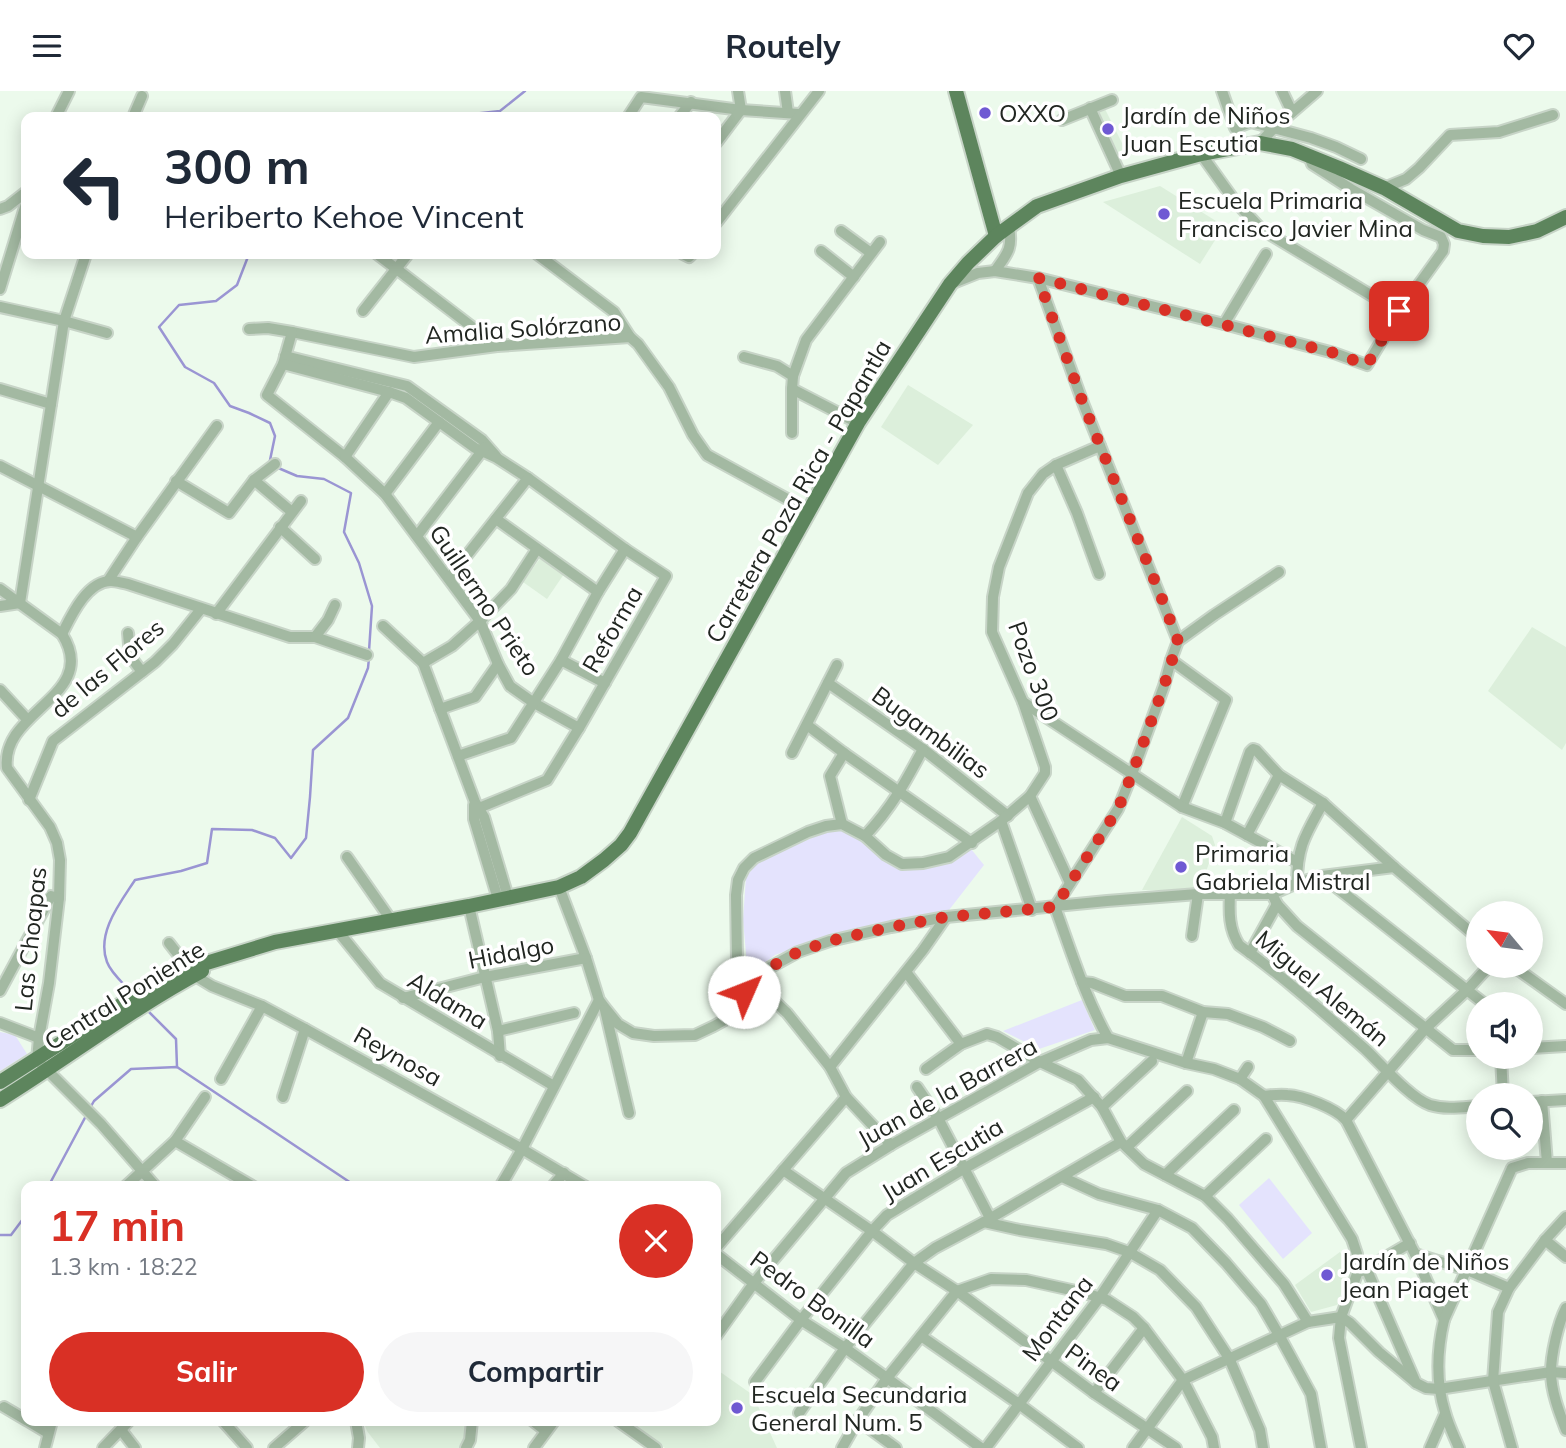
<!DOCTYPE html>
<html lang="es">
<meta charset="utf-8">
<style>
body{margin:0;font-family:Mulish,sans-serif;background:#f6f6f7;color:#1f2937;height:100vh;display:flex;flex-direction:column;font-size:26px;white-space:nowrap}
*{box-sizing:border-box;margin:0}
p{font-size:23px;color:#747a83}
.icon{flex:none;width:38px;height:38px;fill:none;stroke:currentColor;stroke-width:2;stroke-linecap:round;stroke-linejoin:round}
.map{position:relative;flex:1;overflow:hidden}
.details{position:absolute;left:21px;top:1090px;width:700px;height:245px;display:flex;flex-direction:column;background:#fff;border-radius:14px;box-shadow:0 4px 18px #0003}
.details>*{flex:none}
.guide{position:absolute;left:21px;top:21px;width:700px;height:147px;border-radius:14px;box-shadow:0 4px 18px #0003;background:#fff;color:#1f2937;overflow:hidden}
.needle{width:46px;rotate:299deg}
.tools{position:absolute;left:1466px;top:810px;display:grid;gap:14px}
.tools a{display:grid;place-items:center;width:77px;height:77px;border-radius:50%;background:#fff;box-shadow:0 4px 18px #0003;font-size:35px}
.pin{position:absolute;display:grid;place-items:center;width:60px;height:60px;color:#fff;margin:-30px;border-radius:14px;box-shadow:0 4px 10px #0006}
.me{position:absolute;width:77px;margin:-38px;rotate:46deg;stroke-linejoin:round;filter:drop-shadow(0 0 5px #0008)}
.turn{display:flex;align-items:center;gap:24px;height:147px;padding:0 28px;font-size:32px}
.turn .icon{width:91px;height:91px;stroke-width:2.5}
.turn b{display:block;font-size:49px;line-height:60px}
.round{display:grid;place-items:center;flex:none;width:74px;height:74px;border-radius:37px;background:#f6f6f7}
.headline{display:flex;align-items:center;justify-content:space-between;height:119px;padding:0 28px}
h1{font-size:42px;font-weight:700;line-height:52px;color:#d93025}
.primary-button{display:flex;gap:14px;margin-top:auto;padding:14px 28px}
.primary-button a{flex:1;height:80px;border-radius:42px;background:#d93025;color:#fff;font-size:28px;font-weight:700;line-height:80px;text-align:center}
.primary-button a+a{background:#f6f6f7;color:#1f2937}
header{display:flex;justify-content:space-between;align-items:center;height:91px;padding:0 28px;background:#fff;font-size:32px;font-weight:700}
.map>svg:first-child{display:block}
.built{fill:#dcefdb}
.green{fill:#e4e3fd}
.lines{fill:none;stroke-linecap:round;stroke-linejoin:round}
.stream{stroke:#9a95d3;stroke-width:2.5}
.minor-casing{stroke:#c7d4c7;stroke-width:14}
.major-casing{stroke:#c7d4c7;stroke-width:18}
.minor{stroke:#a3b9a2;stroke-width:10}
.major{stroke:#5d855d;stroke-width:14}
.route{stroke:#d93025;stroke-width:12;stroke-dasharray:0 21.6}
.poi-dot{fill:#6f59d3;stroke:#fff;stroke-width:2.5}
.labels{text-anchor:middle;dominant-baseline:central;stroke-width:7;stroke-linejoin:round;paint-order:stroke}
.poi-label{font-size:24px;fill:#212621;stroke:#fff;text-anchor:start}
.street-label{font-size:24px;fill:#212621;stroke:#fff}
</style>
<header><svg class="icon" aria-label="menu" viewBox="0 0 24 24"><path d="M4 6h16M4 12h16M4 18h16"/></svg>Routely<svg class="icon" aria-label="heart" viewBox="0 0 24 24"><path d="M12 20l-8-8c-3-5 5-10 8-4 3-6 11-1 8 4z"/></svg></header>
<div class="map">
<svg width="1566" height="1357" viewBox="0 0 1566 1357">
<rect width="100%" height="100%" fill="#ecfaec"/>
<g class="built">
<polygon points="1103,14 1125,58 1112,63 1093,19"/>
<polygon points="1160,95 1224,135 1200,173 1103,111"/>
<polygon points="908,294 973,334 938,374 881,336"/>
<polygon points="541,466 564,483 547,508 523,491"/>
<polygon points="1532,536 1566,556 1566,652 1562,659 1488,600"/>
<polygon points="1182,726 1212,745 1215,754 1200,799 1142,799"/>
<polygon points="1340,1161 1349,1174 1339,1211 1337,1214 1311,1221 1295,1194"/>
<polygon points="716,1278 753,1304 777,1357 665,1357 627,1330 716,1330"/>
<polygon points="363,1330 469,1330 469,1335 461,1357 380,1357 367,1340"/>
</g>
<g class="green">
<polygon points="827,740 843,740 859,746 901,778 919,778 948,770 971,758 984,774 949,819 838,843 811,851 775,864 748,884 743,829 746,786 758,771"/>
<polygon points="1082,909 1095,939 1039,958 1003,940"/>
<polygon points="0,941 15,944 27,963 0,980"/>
<polygon points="1269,1087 1312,1142 1283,1168 1239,1114"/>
</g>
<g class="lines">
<g class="stream">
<polyline points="445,26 500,20 525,0"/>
<polyline points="249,163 237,194 216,210 179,214 159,236 185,276 214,292 230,315 249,322 270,332 275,345 269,374"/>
<polyline points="276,376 297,385 324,388 351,402 344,441 359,472 372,515 369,560"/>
<path d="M131,901C123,892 111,882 107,871C96,842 120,812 135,789L181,780L207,772L212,738L252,739L275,747L291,767L306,747L310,706L313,659L348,627L368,577L369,567"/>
<polyline points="147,919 176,948 177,976"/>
<polyline points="90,1017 94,1010 131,978 177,976 357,1096"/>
<polyline points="48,1096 87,1023"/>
<polyline points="0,1144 11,1144 26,1124"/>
</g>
<defs>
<g id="minor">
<polyline points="785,0 788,22"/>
<polyline points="1222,0 1235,37 1251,31 1311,47 1336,56 1361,68"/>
<polyline points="1282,0 1292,21"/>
<polyline points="1090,17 1121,85"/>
<polyline points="56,26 69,0"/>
<polyline points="133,26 142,5"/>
<polyline points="628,26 641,6 741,19 799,23"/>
<polyline points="679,26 691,11"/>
<polyline points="1062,29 1112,9"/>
<polyline points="716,52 741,19 738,0"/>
<polyline points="1260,52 1274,37 1317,0"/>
<polyline points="1201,63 1234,109 1261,138 1399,221"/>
<polyline points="1384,97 1406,88 1419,77 1450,44 1499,41 1553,24"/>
<polyline points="0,118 8,115 26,101"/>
<polyline points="716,132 819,0"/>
<polyline points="841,140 871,162"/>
<polyline points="821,160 854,186"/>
<polyline points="377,163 497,255"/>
<polyline points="537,163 614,221 630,246"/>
<polyline points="683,163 689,166 692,163"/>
<path d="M995,180C1007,163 1013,158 1009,136"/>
<path d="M1038,187L1083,312L1178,550L1171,569L1164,595L1132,683L1118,718L1055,816C1071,860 1085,906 1108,947"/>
<polyline points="953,192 978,182 995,180 1038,187 1224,233 1334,262 1367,274 1399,221 1443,160 1444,153 1441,146 1423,139 1351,98 1312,73 1309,65"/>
<polyline points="0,198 26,113"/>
<polyline points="0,216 64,230 107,242"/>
<polyline points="363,220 408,163"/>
<polyline points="1224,233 1266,163"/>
<polyline points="249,238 268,237 292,241 414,266 497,255 630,246 638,253 669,296 693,344 707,364 809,420"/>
<polyline points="292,241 283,273 267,304 345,366 385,403 480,530 498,573 510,595 534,612 579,637"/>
<polyline points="285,265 407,295 482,349 496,365"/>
<polyline points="744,266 777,275 793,285"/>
<polyline points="283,273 389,301 406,307 475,357 497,367 528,387 625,458 666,485 579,637 547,689 474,719"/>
<polyline points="0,298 51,313"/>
<polyline points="792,298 858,332"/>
<polyline points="792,342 792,298 793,285 806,249 880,151"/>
<polyline points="345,366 389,301"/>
<polyline points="1056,374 1077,422 1099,483"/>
<polyline points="0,375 137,446"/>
<polyline points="254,389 292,421"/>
<polyline points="176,390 229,422 254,389 275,373"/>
<polyline points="385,403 439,331"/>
<polyline points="496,428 598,501"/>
<polyline points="280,436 315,468"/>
<polyline points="417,445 485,356"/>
<polyline points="449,487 528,387"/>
<polyline points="108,490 137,446 217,335"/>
<path d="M0,498L62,543C101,605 0,619 7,677L50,736L57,752L60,769L59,807L49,892L39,947L37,969L101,1033L156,1096"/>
<polyline points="0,515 20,512 64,230 86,163"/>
<polyline points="216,523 301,410"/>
<polyline points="383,535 423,572 475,711 484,726 508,806"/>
<polyline points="128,542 130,565 142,581"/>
<path d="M62,543C71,525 87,490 111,490C116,490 122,492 128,493L290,546H315L367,564"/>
<polyline points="315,546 328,529 335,514"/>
<polyline points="1178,550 1214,524 1279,481"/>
<polyline points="561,569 605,592"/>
<polyline points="1171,569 1226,609 1182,716"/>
<polyline points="423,572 452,555 480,530 511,498 537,458"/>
<polyline points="828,592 923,658 1008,725"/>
<polyline points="0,599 24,625"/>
<polyline points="1023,611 1182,716 1225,732 1297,771"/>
<polyline points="440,618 475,606 498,573"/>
<polyline points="807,634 844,662 972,752"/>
<polyline points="792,662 837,574"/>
<polyline points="458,665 511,647 561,569 598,501 625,458"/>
<polyline points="1030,705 1070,792"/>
<polyline points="29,709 53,650 155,571 173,553 201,518"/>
<polyline points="474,714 474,728 498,808"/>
<polyline points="1001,730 1032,819"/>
<polyline points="1225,732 1250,661 1253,658 1256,659 1279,684 1323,712 1394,776 1479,848"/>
<polyline points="842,733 830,685 844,662"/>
<polyline points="1247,744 1279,684"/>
<path d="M865,745C892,716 905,692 923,658"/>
<polyline points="347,766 391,829"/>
<polyline points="1322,785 1486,914"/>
<path d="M1297,792C1297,755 1306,743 1323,712"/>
<polyline points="559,796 586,867 599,909 605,917 618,933 633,942 654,945 695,944 714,935 723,930 731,922 744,901 767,878 798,861 830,850 891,836 946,826 1107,810 1198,803 1272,803 1297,792 1322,785 1394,776"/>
<path d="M1230,803C1229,822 1229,838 1239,854C1284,886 1324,922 1365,958C1381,973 1411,1008 1430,1014C1446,1019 1463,1016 1479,1015"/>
<polyline points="1272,803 1277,813 1297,835 1453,959 1479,959"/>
<polyline points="469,815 498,940 500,965"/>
<polyline points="337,839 380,892 554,995"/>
<polyline points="1192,845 1198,803"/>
<polyline points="169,852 194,884 212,895 262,915 305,938 522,1058 586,1096"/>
<polyline points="1250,862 1277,813"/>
<polyline points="1513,875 1566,913"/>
<polyline points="906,881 961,953"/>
<polyline points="753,890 787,922 830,976 846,1006 891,1054"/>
<polyline points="1082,891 1092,892 1125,905 1162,905 1203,921 1228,923 1263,936 1290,950"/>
<polyline points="0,900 51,805 59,807"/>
<polyline points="744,901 737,870 736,804 738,789 744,777 754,767 808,741 826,735 842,733 865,745 886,764 902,773 923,772 949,766 1001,730 1030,705 1045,682 1045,676 1023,611 992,541 993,506 999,476 1028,402 1043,383 1056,374 1100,355"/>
<polyline points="403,907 485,886 586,867"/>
<polyline points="605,919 629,1022"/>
<polyline points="0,932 39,947"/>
<polyline points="498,940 574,922"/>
<polyline points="1531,957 1566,955"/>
<polyline points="1501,966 1503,1004"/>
<polyline points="1186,972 1203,921"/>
<polyline points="830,976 923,859 946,826"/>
<polyline points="926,978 961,953 987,943 997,946 1040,971 1078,989 1102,1016 1121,1051 1144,1073 1205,1105 1228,1128 1284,1193 1308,1231"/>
<polyline points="221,988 262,915"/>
<polyline points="1240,988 1248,976"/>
<polyline points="917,996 938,1027 990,1127"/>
<path d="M1264,1005C1272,1004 1280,1003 1287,1004C1304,1005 1335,1017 1346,1029L1415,1163L1444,1229"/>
<polyline points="283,1006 305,938"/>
<polyline points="1542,1010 1547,1072"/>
<polyline points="1531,1011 1566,1009"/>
<polyline points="1102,1016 1152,970"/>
<polyline points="1346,1029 1426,937 1467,899 1489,875"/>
<polyline points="175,1050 254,1096"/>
<polyline points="1127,1056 1187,1000"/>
<polyline points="783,1079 872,1140 914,1172 957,1200 1094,1302 1176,1357"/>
<polyline points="1165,1084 1234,1019"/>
<polyline points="1062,1086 1099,1103 1158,1119 1192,1137 1226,1172 1261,1213 1279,1244 1311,1303 1321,1357"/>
<polyline points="125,1096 175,1050 205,1006"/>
<polyline points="500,1096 522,1058 599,909"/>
<polyline points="552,1096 564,1082"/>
<polyline points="1205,1105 1266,1048"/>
<polyline points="984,1131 1020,1139 1106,1153 1129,1161 1160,1179 1196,1216 1229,1267 1260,1339 1263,1357"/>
<polyline points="1545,1149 1566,1166"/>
<polyline points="716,1157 846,1006"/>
<polyline points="716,1163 801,1229 845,1257 887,1287 981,1357"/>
<polyline points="1415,1163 1467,1179 1509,1197"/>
<polyline points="1366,1177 1416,1292 1426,1297 1439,1298 1551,1281 1566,1282"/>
<polyline points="1362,1180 1410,1152"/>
<path d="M1566,1217C1558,1232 1551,1264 1551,1281C1551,1300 1559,1321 1566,1339"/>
<polyline points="716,1245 754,1192 846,1082 891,1054 1040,971 1091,949 1108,947 1186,972 1214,978 1240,988 1264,1005 1352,1148 1357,1163 1357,1183 1341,1226 1339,1247 1361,1357"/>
<polyline points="921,1245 1019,1313 1078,1357"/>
<polyline points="755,1291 801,1229 872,1140 887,1124 965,1077 1094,1006"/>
<polyline points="1094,1302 1144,1237"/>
<polyline points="4,1316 26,1329"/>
<polyline points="799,1322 845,1257 914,1172 935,1157 984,1131 1121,1051"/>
<polyline points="858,1329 896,1357"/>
<polyline points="28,1330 48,1342"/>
<polyline points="223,1330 247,1357"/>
<polyline points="356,1330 359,1347 358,1357"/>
<polyline points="533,1330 546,1340"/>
<polyline points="618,1330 656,1357"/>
<polyline points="121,1339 135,1357"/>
<polyline points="45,1357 52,1330"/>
<polyline points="103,1357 129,1330"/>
<polyline points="274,1357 305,1330"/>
<polyline points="466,1357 470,1349 472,1330"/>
<polyline points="534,1357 554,1330"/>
<polyline points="842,1357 858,1329 887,1287 957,1200 991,1188 1026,1189 1085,1202 1107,1209 1133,1226 1144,1237 1183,1289 1212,1346 1214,1357"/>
<polyline points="986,1357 1100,1206 1158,1119"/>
<polyline points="1133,1357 1183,1289 1308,1231 1341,1226 1350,1232 1379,1261 1416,1292"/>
<polyline points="1430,1357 1445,1323"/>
<path d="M1459,1357C1454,1345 1448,1333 1445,1321C1436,1292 1437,1259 1444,1229L1512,1077L1528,1072H1566"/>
<polyline points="1512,1357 1493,1290 1498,1221 1509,1197 1545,1149 1566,1126"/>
</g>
<g id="major">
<polyline points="956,0 996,145"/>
<polyline points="0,991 155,892 177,881 275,851 469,815 559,796 581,786 604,769 621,754 630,742 858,332 950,193 968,172 996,145 1037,115 1121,85 1201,63 1260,52 1292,58 1339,77 1384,97 1458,140 1483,145 1509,146 1537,140 1566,126"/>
<path d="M0,1009C68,967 131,918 202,880"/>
</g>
</defs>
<use href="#minor" class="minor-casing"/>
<use href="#major" class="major-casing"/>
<use href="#minor" class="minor"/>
<use href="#major" class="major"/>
</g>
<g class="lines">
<polyline class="route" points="744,901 753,890 767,878 798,861 830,850 891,836 946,826 1055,816 1118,718 1132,683 1164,595 1178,550 1162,508 1083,312 1038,187 1268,245 1334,262 1367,274 1399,220"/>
</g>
<g class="poi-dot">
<circle cx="985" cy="22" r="7"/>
<circle cx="1108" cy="38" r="7"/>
<circle cx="1164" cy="123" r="7"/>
<circle cx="1181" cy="776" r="7"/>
<circle cx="1327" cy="1184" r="7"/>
<circle cx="737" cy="1317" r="7"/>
</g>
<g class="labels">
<g class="poi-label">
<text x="999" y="22">OXXO</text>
<text x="1122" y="24">Jardín de Niños<tspan x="1122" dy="28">Juan Escutia</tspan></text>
<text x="1178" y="109">Escuela Primaria<tspan x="1178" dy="28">Francisco Javier Mina</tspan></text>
<text x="1195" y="762">Primaria<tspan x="1195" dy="28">Gabriela Mistral</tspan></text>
<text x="1341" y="1170">Jardín de Niños<tspan x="1341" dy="28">Jean Piaget</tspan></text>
<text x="751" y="1303">Escuela Secundaria<tspan x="751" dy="28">General Num. 5</tspan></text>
</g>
<g class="street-label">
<text transform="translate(523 237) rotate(-4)">Amalia Solórzano</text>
<text transform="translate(798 400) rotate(-60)">Carretera Poza Rica - Papantla</text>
<text transform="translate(485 509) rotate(56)">Guillermo Prieto</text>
<text transform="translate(612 538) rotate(-60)">Reforma</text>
<text transform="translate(107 577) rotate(-40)">de las Flores</text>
<text transform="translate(1034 580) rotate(70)">Pozo 300</text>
<text transform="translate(931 641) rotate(36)">Bugambilias</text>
<text transform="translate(30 848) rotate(-84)">Las Choapas</text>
<text transform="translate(511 861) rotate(-11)">Hidalgo</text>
<text transform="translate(1323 897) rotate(40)">Miguel Alemán</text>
<text transform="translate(124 904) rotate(-32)">Central Poniente</text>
<text transform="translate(448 909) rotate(31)">Aldama</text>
<text transform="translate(398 965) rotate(29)">Reynosa</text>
<text transform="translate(947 1001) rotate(-29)">Juan de la Barrera</text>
<text transform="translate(942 1068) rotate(-31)">Juan Escutia</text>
<text transform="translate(813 1208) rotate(36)">Pedro Bonilla</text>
<text transform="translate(1057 1227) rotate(-53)">Montana</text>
<text transform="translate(1094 1276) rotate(36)">Pinea</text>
</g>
</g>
</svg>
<div class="tools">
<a><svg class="needle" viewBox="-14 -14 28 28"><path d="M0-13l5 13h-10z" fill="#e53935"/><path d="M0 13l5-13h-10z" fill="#747a83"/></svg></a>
<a><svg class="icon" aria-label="sound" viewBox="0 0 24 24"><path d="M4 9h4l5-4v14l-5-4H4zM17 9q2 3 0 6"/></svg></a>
<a><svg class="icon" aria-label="search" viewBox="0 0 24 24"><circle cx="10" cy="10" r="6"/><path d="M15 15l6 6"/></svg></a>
</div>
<div class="pin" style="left:1399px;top:220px;background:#d93025"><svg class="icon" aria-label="arrive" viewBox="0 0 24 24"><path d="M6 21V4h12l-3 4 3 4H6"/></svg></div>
<svg class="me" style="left:744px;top:901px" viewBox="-20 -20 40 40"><circle r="19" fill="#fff"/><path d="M0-13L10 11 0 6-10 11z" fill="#d93025"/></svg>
<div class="guide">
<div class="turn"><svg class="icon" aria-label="left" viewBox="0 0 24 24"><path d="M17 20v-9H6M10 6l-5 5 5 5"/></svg><div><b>300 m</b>Heriberto Kehoe Vincent</div></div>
</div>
<section class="details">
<div class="headline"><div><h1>17 min</h1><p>1.3 km · 18:22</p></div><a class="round" style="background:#d93025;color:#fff"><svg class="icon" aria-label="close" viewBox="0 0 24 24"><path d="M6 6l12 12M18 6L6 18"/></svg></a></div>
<div class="primary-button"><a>Salir</a><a>Compartir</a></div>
</section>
</div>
